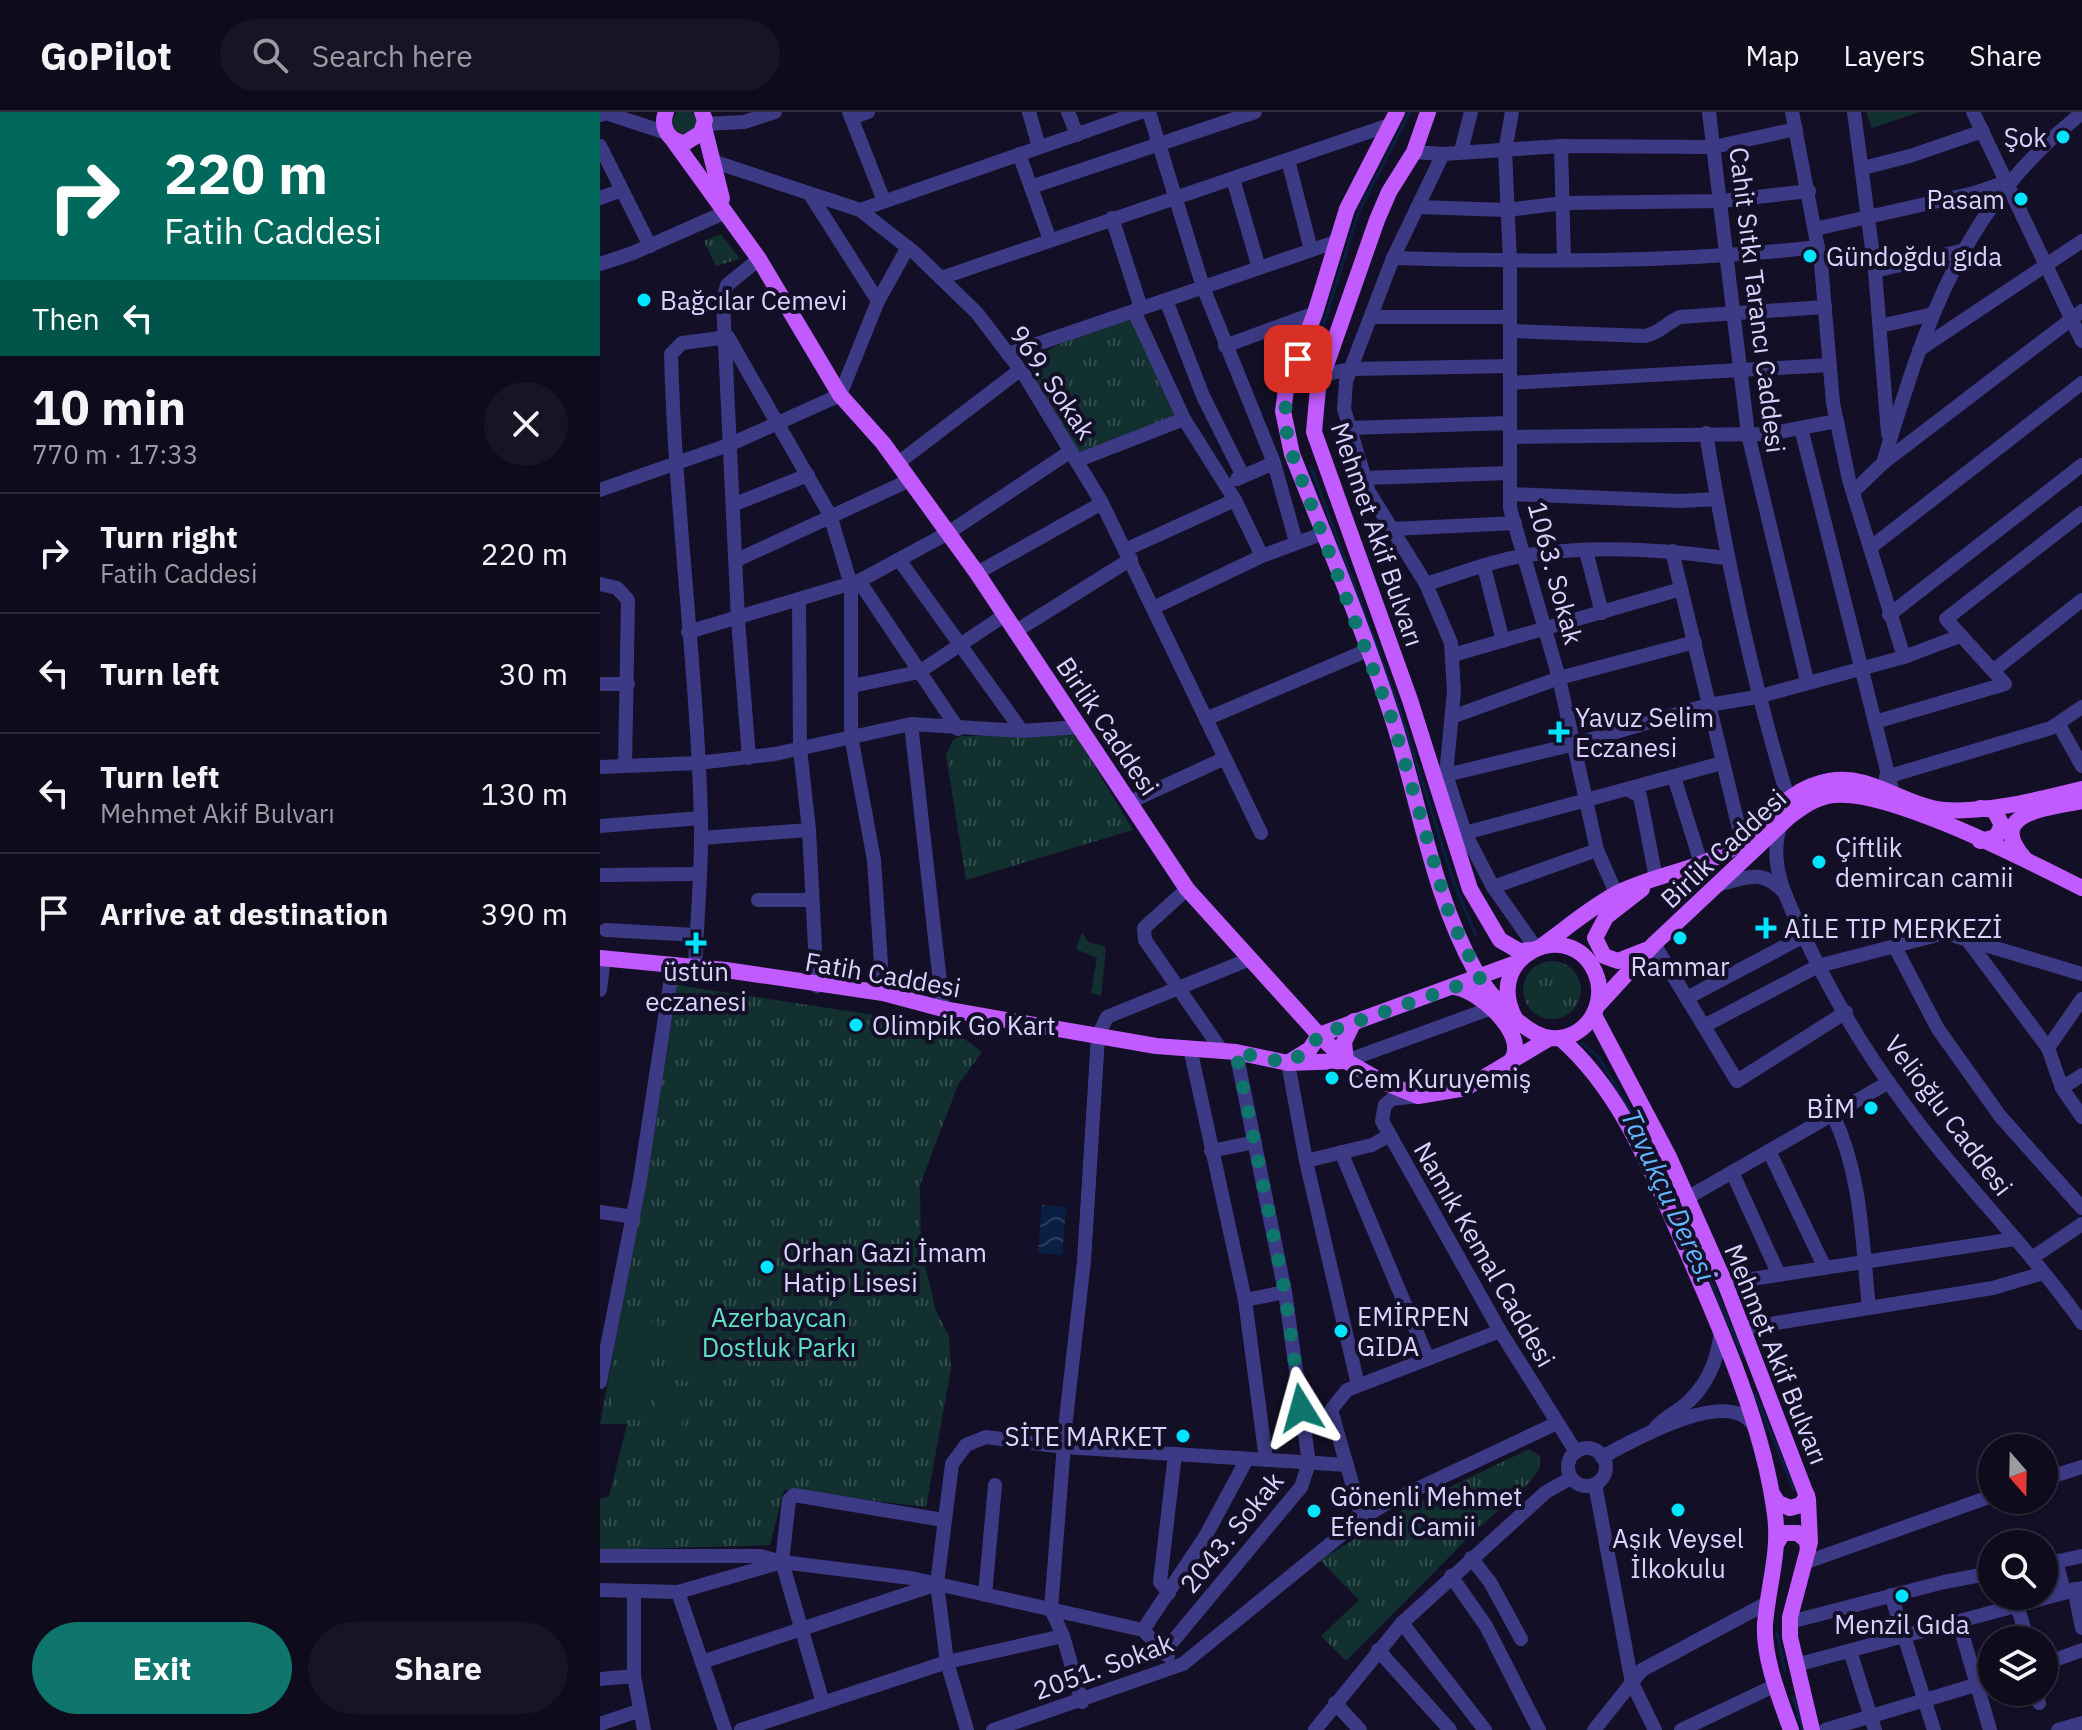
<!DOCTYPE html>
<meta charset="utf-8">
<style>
body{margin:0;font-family:"IBM Plex Sans",sans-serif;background:#171425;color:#f1f3f6;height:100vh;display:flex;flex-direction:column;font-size:30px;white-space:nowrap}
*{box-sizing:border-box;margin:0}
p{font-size:26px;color:#9b9ba3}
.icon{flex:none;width:44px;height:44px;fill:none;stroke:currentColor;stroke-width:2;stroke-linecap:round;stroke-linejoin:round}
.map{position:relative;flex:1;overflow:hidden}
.sheet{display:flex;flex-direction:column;background:#0e0b1c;width:600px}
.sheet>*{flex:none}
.guide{background:#00695c;color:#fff;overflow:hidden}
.needle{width:52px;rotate:160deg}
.fabs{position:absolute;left:1378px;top:1322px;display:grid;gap:16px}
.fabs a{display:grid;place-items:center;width:80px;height:80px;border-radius:50%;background:#0e0b1c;box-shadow:0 2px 6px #0004,0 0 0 2px #2e2b3b;font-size:40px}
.pin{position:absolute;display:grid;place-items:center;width:68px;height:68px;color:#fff;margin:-34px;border-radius:16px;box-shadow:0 4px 12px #0006}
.me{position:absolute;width:88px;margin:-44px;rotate:352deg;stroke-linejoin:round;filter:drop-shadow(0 0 6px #0008)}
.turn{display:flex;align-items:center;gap:28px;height:168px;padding:0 32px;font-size:36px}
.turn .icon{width:104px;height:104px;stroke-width:2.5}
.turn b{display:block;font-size:56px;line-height:68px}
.then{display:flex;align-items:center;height:76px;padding:0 32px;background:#0003;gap:16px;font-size:30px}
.round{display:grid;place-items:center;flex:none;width:84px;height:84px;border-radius:42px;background:#171425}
.head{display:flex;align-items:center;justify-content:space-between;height:136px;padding:0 32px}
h1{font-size:48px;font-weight:800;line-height:60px}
.button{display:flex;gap:16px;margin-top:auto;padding:16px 32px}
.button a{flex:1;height:92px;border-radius:48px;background:#0f766e;color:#fff;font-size:32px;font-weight:800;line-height:92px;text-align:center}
.button a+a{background:#171425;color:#f1f3f6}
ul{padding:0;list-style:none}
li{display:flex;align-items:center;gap:24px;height:120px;padding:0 32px;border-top:2px solid #2e2b3b}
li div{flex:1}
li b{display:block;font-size:30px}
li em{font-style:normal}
header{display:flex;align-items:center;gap:48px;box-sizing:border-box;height:112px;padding:0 40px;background:#0e0b1c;border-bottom:2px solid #2e2b3b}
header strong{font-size:38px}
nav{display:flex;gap:44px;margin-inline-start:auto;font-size:28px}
.search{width:560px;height:72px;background:#171425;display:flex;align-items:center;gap:20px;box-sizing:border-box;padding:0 28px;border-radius:44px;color:#9b9ba3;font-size:30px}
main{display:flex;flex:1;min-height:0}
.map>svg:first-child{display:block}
.grass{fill:url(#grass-tufts)}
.pitch{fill:#12302f}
.water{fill:url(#water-waves)}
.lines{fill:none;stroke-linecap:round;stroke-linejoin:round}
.stream{stroke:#0a1f44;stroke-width:3}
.minor{stroke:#3d3a85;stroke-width:14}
.major{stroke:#c25bff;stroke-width:16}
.route{stroke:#0f766e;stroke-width:14;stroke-dasharray:0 25.2}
.poi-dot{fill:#00e5ff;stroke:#130f26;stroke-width:3}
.labels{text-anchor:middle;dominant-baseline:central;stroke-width:8;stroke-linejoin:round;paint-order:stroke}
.poi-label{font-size:26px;fill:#d9d4ff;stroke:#130f26;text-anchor:start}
.street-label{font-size:26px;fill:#d9d4ff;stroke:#130f26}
.park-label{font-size:26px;fill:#5fe0c0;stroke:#130f26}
.water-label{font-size:28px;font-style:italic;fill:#62b6ff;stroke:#130f26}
</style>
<header>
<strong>GoPilot</strong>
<div class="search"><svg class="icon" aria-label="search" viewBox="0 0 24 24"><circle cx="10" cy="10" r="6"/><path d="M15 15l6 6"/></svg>Search here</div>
<nav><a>Map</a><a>Layers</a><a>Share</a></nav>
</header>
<main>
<section class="sheet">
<div class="guide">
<div class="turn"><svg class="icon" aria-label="right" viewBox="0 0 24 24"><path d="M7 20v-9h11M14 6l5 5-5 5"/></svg><div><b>220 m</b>Fatih Caddesi</div></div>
<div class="then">Then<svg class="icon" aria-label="left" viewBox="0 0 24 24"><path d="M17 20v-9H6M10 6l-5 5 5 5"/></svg></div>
</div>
<div class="head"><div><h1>10 min</h1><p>770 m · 17:33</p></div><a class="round"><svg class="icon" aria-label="close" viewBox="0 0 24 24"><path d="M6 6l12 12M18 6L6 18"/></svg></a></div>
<ul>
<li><svg class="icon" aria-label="right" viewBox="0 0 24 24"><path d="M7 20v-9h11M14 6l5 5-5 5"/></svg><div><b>Turn right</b><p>Fatih Caddesi</p></div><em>220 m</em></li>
<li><svg class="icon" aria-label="left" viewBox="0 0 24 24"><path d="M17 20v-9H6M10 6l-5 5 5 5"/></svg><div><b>Turn left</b></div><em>30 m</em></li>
<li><svg class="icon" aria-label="left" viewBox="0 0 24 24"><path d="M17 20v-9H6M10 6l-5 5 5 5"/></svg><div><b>Turn left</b><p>Mehmet Akif Bulvarı</p></div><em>130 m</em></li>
<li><svg class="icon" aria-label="arrive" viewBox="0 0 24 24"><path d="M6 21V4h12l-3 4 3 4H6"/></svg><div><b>Arrive at destination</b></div><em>390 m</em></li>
</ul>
<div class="button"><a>Exit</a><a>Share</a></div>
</section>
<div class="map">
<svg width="1482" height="1618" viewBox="0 0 1482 1618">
<defs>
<pattern id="grass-tufts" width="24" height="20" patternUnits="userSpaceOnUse" patternTransform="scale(2)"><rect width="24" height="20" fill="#12302f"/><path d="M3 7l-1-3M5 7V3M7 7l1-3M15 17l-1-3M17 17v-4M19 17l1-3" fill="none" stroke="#344d4e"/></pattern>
<pattern id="water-waves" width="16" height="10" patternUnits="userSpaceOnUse" patternTransform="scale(2)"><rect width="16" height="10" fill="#0a1f44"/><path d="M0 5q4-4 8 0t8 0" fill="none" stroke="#2d3f60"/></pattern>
</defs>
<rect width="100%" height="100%" fill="#130f26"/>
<g class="grass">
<circle cx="85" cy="10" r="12"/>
<polygon points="1266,0 1320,0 1272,16"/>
<polygon points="121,122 140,147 116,154 104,129"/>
<polygon points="535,196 586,303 477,354 427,248"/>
<polygon points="475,621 533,718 366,768 346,643 353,628 361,624"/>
<polygon points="482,820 488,830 504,834 506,837 501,884 491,881 497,846 476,837"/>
<circle cx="952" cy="878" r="29"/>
<polygon points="77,873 347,914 382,940 358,973 320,1073 321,1137 336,1199 349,1224 351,1257 326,1395 184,1378 170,1433 0,1438 0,1387 9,1384 27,1312 0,1312 56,1011"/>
<polygon points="929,1337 940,1344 940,1356 930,1370 874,1420 746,1549 721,1524 759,1488 720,1448 806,1396"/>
</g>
<g class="pitch">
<polygon points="75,1198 121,1206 109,1273 63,1265"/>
<polygon points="29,1204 58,1210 50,1258 20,1253"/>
<polygon points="19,1255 49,1260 42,1309 11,1304"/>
<polygon points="59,1275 87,1280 79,1329 50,1324"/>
</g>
<polygon class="water" points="442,1093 466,1095 462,1143 438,1141"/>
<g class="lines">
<g class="stream">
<polyline points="709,259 759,99 810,0"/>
<polyline points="711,355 800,598 853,768 876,824"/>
<polyline points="982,931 999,946 1052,1036 1143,1243"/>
<polyline points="1155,1282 1194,1378"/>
<polyline points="1177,1521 1185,1559"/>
<polyline points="1193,1585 1203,1618"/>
</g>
<g class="minor">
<polyline points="249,0 284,89"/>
<polyline points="429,0 439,35"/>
<polyline points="468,0 477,23"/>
<polyline points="549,0 603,175 674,351 696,430"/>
<polyline points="912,0 905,39 910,149 910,396 959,566 997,738 1016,781"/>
<polyline points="1109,0 1148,322 1207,569"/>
<polyline points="1192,0 1221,152 1233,291 1249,368 1304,545"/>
<polyline points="1254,0 1275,159 1288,322"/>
<polyline points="1373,0 1482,229"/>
<polyline points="0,3 6,1 67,21"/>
<polyline points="252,6 268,0"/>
<polyline points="104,12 144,10 175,0"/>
<polyline points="0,34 50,134"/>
<polyline points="961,34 964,148"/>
<polyline points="861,39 871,0"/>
<polyline points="814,40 843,42"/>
<polyline points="419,42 450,128"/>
<polyline points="688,48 711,138"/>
<polyline points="112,49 260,98 316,142 377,201 425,264 502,391 661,721"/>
<polyline points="1263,56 1310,44 1383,19"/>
<polyline points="633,67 659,156"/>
<polyline points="431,75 655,0"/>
<polyline points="211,84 278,189"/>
<polyline points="0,86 22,78"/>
<polyline points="817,95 907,98 964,91 1122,89 1209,79"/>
<polyline points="260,98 541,0"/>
<polyline points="512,106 541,196"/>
<polyline points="1215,117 1374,81 1409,69"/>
<path d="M793,146C935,150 1077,151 1218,135"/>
<polyline points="0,152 33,141 126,100"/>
<polyline points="1275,159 1365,138"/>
<polyline points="341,166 792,12"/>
<polyline points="566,188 603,284 643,364"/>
<polyline points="534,199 584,307 635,388 662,444"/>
<polyline points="773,205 910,205"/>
<polyline points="1280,214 1333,202"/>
<path d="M910,219L1045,224C1060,221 1066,211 1080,205L1225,195"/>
<polyline points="625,234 715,201"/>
<polyline points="1319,238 1482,129"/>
<polyline points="408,242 738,129"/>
<polyline points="725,262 752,257 910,254"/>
<polyline points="910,271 1230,253"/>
<polyline points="748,316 910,311"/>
<polyline points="1201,316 1292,678"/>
<path d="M1106,321C1126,446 1151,565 1188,686"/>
<polyline points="910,325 1168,322 1237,309"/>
<polyline points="476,349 584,307"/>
<polyline points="298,351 420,258"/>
<path d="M1283,351C1326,210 1361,96 1482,1"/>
<polyline points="764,366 910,361"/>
<polyline points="637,367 674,351"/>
<polyline points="0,378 131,332 240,283 278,189 308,135"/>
<polyline points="1254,379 1283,351 1482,199"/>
<polyline points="910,382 1080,389 1117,387"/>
<polyline points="135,392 208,363"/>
<polyline points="792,417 915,411"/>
<polyline points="1270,436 1482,271"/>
<polyline points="525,438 635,388"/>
<polyline points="986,439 1002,501"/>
<polyline points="1072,439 1142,729"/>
<polyline points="137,448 310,368"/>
<polyline points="300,449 422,619"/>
<polyline points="884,455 903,529"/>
<polyline points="377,461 502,391"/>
<polyline points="259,469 358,617"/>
<polyline points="0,472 17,476 28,488 25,654"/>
<path d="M826,472C859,462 894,448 928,443C993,433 1061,437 1126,446"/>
<polyline points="199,487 200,637 209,718 217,874"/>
<polyline points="553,496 662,444 724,421"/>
<polyline points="1289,503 1482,353"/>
<polyline points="416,519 531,447"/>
<polyline points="88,520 259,469 348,421 471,339"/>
<polyline points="853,543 1081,477"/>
<polyline points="1394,558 1482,488"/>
<polyline points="0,572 28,572"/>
<polyline points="252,574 319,560 405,503"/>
<polyline points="852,605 959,566 1095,530"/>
<polyline points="606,607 768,538"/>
<polyline points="1275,610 1405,572 1346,507 1482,401"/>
<polyline points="311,612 343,897"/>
<polyline points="1459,613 1482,654"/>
<polyline points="149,646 138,508 123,189 127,173 159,147"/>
<polyline points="0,655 98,651 175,642 311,612 422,619 479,615"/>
<polyline points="846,663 975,632 1108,593 1157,585 1304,545 1360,524"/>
<polyline points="1074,665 1101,751"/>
<polyline points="1286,665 1451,616 1482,595"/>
<polyline points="1029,678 1040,684 1056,766"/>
<polyline points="530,690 623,647"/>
<polyline points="0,714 101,706"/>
<path d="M1179,718C1169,755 1188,790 1203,822C1230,880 1264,938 1302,989C1358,1067 1427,1133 1482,1211"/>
<polyline points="865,721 1122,651"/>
<polyline points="101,726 209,718"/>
<polyline points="0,763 99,762"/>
<path d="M1121,772C1149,765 1161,757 1183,779"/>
<polyline points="893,775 997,738"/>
<polyline points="587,777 544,816 545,828 622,939"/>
<polyline points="158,788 212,788"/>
<polyline points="6,818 96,823"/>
<polyline points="1366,826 1448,936 1462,976 1482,1005"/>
<polyline points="1054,832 1137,969 1246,900"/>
<polyline points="1295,835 1338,917 1400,1004 1482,1096"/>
<polyline points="936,836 893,775 865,721 846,663 854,579 851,531 826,472 769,380 744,297 746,269 793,146 843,42 961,34 1114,35 1196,17"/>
<path d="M95,855C97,807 102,758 101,709C97,553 75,398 71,242L82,231L128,225L230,403L251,473V624L274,748L283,881"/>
<polyline points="0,878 4,846"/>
<polyline points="1087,886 1204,824"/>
<polyline points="1104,914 1218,854 1345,821 1482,862"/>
<polyline points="590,936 645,1188 666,1347"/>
<polyline points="1448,936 1482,887"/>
<polyline points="746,949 889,897"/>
<polyline points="688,951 706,1049 758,1273"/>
<polyline points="1462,976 1482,963"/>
<polyline points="818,984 792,987 785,993 782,1009 900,1219 976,1340"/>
<path d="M1233,1003C1262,1063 1262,1130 1269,1196"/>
<polyline points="611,1039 655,1030"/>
<polyline points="1169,1039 1225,1156"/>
<polyline points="741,1040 828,1247"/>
<polyline points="706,1049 772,1033 790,1023"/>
<polyline points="1132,1060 1179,1163"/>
<polyline points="1087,1086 1289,970"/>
<polyline points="0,1100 33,1105"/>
<polyline points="1432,1146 1482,1112"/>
<polyline points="1125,1171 1415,1127"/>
<polyline points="645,1188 685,1180"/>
<polyline points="1144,1216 1393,1176 1443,1161"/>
<polyline points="0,1270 40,1068 73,853"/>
<path d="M1056,1315C1063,1307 1072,1302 1081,1296C1107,1276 1118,1249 1121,1218"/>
<circle cx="987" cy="1355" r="19"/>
<path d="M1002,1345C1034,1328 1124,1276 1152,1311"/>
<polyline points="1444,1367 1482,1355"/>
<polyline points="995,1372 1032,1571 1055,1618"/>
<polyline points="762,1406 731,1298 747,1278 900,1219"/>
<polyline points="0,1444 160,1444 182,1450 223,1591"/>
<polyline points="871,1446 890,1470 921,1527"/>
<polyline points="1456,1449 1464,1479"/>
<polyline points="182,1450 189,1388 194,1383 343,1408"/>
<polyline points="1204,1451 1392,1384"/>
<polyline points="1444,1452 1482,1444"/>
<polyline points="851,1464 886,1514 939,1618"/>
<polyline points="1474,1477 1482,1516"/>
<polyline points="0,1478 78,1480 182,1450 311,1466 543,1518 568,1544"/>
<polyline points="34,1479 34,1564 44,1618"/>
<polyline points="78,1480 125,1618"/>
<polyline points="569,1481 560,1470 575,1342"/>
<polyline points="385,1483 395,1373"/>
<polyline points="1291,1483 1334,1618"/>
<polyline points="1417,1494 1428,1528"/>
<polyline points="1190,1510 1344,1470 1392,1461"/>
<polyline points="802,1511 885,1618"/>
<polyline points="1359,1511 1390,1618"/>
<polyline points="543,1518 605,1425 647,1347"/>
<polyline points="778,1538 850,1618"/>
<polyline points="1250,1539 1275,1618"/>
<polyline points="563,1541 701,1375 709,1351 685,1180 636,940"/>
<polyline points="102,1550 337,1472"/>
<polyline points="1444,1552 1482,1538"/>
<polyline points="1196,1553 1482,1476"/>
<polyline points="0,1567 34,1564"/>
<polyline points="1436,1580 1439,1591"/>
<polyline points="482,1590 463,1524 451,1497 466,1307 484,1149 498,924 507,905 650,847"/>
<polyline points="735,1591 760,1618"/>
<polyline points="0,1612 38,1599"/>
<polyline points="141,1618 347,1550 463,1524"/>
<polyline points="367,1618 347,1550 337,1472 352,1352 366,1333 386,1325 464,1335 747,1353"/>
<polyline points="393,1618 583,1552 762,1406 789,1390 955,1312"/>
<polyline points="715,1618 802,1511 946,1380 971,1366"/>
<polyline points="994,1618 1042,1558 1169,1490"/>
<polyline points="1081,1618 1176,1573"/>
<polyline points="1225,1618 1392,1568"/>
<polyline points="1458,1618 1482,1611"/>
</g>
<g class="major">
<path d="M66,0C60,15 69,30 85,31L101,21L105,8L102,0"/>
<path d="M797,0L747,97L715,201L686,278L683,299L692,342C727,430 764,518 793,608C820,692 832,782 876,860C888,882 925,924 951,926C986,929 1009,891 995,860C970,803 880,844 916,908"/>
<polyline points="828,0 814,40 789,80 777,108 718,276 714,320 810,588 870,777 900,828 919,839 931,838"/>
<polyline points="104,15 122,87"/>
<polyline points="73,28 159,147 240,283 283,331 377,461 587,777 719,923 746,949 781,969 818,984 866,976 950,926"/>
<polyline points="1380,696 1394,698 1402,713 1396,725 1380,729"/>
<path d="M1425,747C1383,700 1450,696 1482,689"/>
<polyline points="1042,777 1006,805 995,826 1004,844 1018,849 1046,838"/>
<path d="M943,833C967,816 992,794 1018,781C1057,761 1106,758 1141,730C1170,707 1189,676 1229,669C1268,662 1296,688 1332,696C1372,705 1442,687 1482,677"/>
<polyline points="0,846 126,858 283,881 343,897 556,934 636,940 688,951 746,949 744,930 754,909"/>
<path d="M854,875C878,877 932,925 910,950"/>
<path d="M999,892L1054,832L1190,704C1205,693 1216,685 1234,683C1290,677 1428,749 1482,776"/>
<polyline points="994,903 1069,1045 1125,1171 1208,1387 1210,1430 1190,1505 1190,1525 1212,1618"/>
<path d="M960,926C1022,980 1051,1059 1084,1133C1120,1215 1164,1314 1175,1403C1180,1441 1168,1474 1165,1512C1163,1546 1180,1587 1191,1618"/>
<polyline points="689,950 710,937 719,923 916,851"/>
<polyline points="1173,1383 1178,1391 1190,1396 1201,1393 1207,1383"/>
<polyline points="1177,1431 1183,1421 1198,1421 1207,1429 1208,1438"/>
</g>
</g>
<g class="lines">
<path class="route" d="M698,247C684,282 681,306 692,342L793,610L850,805L880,866L719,923L710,937L688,951L636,940L685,1180L701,1296"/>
</g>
<g class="poi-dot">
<circle cx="1463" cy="25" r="8"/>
<circle cx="1421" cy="87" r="8"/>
<circle cx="1210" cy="144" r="8"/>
<circle cx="44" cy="188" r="8"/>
<path d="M955 608h8v8h8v8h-8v8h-8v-8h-8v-8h8z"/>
<circle cx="1219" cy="750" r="8"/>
<path d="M1162 804h8v8h8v8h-8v8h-8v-8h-8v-8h8z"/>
<circle cx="1080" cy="826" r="8"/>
<path d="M92 819h8v8h8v8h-8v8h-8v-8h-8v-8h8z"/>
<circle cx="256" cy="913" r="8"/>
<circle cx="732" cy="966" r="8"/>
<circle cx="1271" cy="996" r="8"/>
<circle cx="167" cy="1155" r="8"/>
<circle cx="741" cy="1219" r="8"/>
<circle cx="583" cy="1324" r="8"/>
<circle cx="1078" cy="1398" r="8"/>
<circle cx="714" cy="1399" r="8"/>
<circle cx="1302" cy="1484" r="8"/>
</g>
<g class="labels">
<g class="poi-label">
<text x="1447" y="25" text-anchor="end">Şok</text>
<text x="1405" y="87" text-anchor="end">Pasam</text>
<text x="1226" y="144">Gündoğdu gıda</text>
<text x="60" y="188">Bağcılar Cemevi</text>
<text x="975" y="605">Yavuz Selim<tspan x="975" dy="30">Eczanesi</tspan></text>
<text x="1235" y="735">Çiftlik<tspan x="1235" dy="30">demircan camii</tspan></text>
<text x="1184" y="816">AİLE TIP MERKEZİ</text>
<text x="1080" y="854" text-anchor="middle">Rammar</text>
<text x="96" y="859" text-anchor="middle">üstün<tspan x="96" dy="30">eczanesi</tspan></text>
<text x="272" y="913">Olimpik Go Kart</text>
<text x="748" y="966">Cem Kuruyemiş</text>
<text x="1255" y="996" text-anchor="end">BİM</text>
<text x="183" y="1140">Orhan Gazi İmam<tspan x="183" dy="30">Hatip Lisesi</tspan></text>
<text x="757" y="1204">EMİRPEN<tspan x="757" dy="30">GIDA</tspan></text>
<text x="567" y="1324" text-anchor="end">SİTE MARKET</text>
<text x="730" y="1384">Gönenli Mehmet<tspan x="730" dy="30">Efendi Camii</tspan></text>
<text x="1078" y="1426" text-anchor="middle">Aşık Veysel<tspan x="1078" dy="30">İlkokulu</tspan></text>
<text x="1302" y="1512" text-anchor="middle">Menzil Gıda</text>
</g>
<g class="street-label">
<text transform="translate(1158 188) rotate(83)">Cahit Sıtkı Tarancı Caddesi</text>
<text transform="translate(453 270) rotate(56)">969. Sokak</text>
<text transform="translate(778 422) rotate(71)">Mehmet Akif Bulvarı</text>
<text transform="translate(956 461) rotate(75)">1063. Sokak</text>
<text transform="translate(508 614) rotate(56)">Birlik Caddesi</text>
<text transform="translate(1123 736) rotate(-43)">Birlik Caddesi</text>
<text transform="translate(283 862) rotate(10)">Fatih Caddesi</text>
<text transform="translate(1349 1003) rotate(53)">Velioğlu Caddesi</text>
<text transform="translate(885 1142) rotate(60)">Namık Kemal Caddesi</text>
<text transform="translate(1177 1242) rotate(68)">Mehmet Akif Bulvarı</text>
<text transform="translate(631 1420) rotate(-51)">2043. Sokak</text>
<text transform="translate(503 1554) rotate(-20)">2051. Sokak</text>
</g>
<g class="park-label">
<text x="179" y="1205">Azerbaycan<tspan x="179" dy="30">Dostluk Parkı</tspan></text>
</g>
<g class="water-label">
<text transform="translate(1069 1083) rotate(65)">Tavukçu Deresi</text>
</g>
</g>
</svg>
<div class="fabs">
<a><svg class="needle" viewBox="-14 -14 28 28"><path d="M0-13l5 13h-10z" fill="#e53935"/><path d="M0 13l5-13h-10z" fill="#9b9ba3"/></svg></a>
<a><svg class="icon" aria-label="search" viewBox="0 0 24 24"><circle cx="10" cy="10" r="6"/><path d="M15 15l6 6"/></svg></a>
<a><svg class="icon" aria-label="layers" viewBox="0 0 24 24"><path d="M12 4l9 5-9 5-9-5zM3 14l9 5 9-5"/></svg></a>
</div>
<div class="pin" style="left:698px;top:247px;background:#d93025"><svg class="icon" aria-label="arrive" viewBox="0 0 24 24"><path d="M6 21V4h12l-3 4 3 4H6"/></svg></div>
<svg class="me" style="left:701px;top:1296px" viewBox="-20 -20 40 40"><path d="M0-17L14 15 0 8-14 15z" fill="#0f766e" stroke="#fff" stroke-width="4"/></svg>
</div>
</main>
